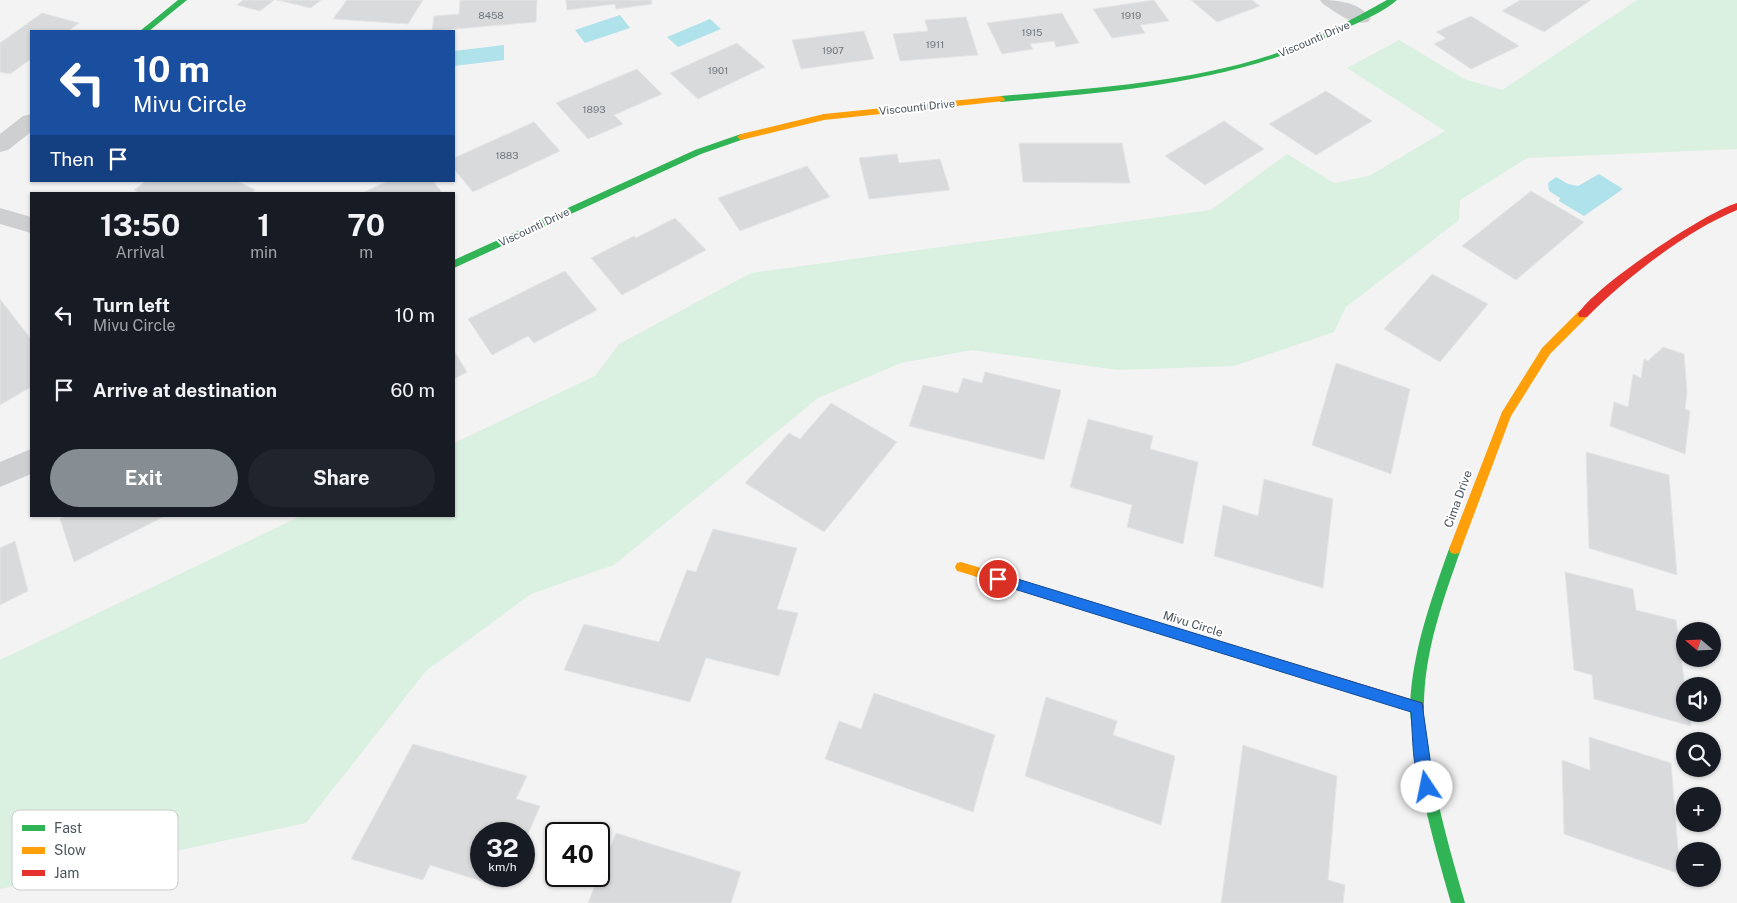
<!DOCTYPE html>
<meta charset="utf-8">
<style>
body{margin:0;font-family:"Public Sans",sans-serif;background:#20242c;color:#f1f3f6;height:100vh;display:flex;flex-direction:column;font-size:19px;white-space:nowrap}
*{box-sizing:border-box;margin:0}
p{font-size:16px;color:#9ea1a6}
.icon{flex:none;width:28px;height:28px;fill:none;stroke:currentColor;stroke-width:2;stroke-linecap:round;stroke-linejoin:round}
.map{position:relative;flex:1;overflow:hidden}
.sheet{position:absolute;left:30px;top:192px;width:425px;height:325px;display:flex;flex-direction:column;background:#171b24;border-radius:0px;box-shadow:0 1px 4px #0004}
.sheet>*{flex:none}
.hud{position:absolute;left:30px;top:30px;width:425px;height:152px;border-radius:0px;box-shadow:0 1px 4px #0004;background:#1a4fa0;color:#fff;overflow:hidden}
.needle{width:32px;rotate:289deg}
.tools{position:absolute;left:1676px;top:622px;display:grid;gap:10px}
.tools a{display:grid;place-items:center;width:45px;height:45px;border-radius:50%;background:#171b24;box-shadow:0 1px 4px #0004;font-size:25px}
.speed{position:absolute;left:470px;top:822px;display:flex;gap:10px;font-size:25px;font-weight:700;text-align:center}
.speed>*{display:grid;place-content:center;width:65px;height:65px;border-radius:50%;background:#171b24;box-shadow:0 1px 4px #0004;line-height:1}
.speed small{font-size:12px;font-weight:400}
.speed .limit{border:2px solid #111;border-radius:8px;background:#fff;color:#111}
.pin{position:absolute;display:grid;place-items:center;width:42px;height:42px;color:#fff;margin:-21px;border:2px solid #fff;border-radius:50%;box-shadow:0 1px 5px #0007}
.me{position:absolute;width:55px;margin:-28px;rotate:349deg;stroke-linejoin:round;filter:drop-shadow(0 0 4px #0008)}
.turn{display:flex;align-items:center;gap:18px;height:105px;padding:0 20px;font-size:22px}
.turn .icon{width:65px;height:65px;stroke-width:2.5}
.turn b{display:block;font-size:35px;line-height:42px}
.then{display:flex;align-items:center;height:48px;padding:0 20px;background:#0003;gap:10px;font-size:19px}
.eta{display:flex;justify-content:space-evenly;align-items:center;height:85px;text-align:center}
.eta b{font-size:30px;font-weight:700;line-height:35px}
.action{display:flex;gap:10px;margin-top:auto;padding:10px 20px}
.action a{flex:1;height:58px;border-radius:30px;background:#868d93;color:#fff;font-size:20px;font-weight:700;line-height:58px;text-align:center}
.action a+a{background:#20242c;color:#f1f3f6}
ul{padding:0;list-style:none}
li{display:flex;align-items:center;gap:15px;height:75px;padding:0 20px}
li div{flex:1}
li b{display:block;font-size:19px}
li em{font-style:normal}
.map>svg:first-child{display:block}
.green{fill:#daf0e1}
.water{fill:#b0e2eb}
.building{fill:#d9dadb;stroke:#e5e5e6}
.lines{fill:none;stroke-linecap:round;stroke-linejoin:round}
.street{fill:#cdcfd1;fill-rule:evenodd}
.fast{fill:#30b455;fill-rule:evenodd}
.slow{fill:#ff9f0a;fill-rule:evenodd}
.jam{fill:#e5322d;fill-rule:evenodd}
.route{fill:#1a73e8;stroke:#114b97}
.labels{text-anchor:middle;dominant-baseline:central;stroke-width:4;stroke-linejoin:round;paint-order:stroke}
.number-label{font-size:10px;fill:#70787f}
.far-street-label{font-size:11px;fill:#4b565f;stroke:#fff}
.street-label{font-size:12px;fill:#4b565f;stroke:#fff}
.key{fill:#fff;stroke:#c9cccf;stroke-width:1}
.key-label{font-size:14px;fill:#4b565f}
</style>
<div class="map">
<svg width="1737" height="903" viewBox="0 0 1737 903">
<rect width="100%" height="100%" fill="#f3f3f3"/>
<polygon class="green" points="1637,0 1737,0 1737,149 1527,158 1460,200 1459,220 1346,307 1334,332 1234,366 1118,370 972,350 901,363 818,398 614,565 531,594 426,671 306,823 0,889 0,660 301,516 454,516 454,443 595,376 619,344 751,273 1211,210 1287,154 1334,183 1369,176 1445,131 1347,68 1399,40 1464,79 1502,90"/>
<g class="water">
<polygon points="620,15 630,28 585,43 575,30"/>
<polygon points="710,19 721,29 678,47 667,37"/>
<polygon points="504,45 504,60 454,66 454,51"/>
<polygon points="1599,174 1623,189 1584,216 1559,201 1560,198 1549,191 1548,183 1556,177 1568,184 1578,186"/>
</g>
<g class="building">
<polygon points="243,0 274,0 260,11 237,5"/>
<polygon points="277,0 321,0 311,8"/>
<polygon points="347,0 423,0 408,24 333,19"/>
<polygon points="460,0 537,0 536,22 432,31 434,16 459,14"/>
<polygon points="566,0 651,0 652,4 616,9 615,4 567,10"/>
<polygon points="1154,0 1169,21 1140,25 1145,33 1112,38 1093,9"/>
<polygon points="1191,0 1252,0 1260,6 1217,22"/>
<polygon points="1520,0 1591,0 1544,32 1502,11"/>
<polygon points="42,13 79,23 68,31 31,31 31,59 10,74 0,72 0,43"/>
<polygon points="1062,13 1079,43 1056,47 1054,41 1030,44 1033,49 1002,54 987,23"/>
<polygon points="1471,16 1519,46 1471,69 1434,44 1446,38 1436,32"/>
<polygon points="966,17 978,55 900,61 893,34 928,31 925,20"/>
<polygon points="864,31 874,59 801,69 792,40"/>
<polygon points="737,43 765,67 698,99 670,73"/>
<polygon points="637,69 662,94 614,115 623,124 588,139 556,103"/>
<polygon points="1326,91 1372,121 1316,155 1269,124"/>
<polygon points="1224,121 1264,149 1205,185 1165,156"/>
<polygon points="534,122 560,151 473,192 454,169 454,158"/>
<polygon points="1019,143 1122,143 1130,183 1023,182"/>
<polygon points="897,154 899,163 940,159 950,190 869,199 859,158"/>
<polygon points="807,166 830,197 740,231 718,198"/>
<polygon points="146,181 237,181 255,190 250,194 141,194 134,190"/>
<polygon points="388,181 433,181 443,194 360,194"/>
<polygon points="1531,191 1584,222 1516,280 1462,246"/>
<polygon points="675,218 706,250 622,295 591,258 634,236 636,238"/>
<polygon points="565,271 597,310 534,343 528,336 492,355 468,319"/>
<polygon points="1432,274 1488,304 1440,362 1384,329"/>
<polygon points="0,299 31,339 31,387 0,405"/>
<polygon points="1663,347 1684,354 1687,392 1685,409 1690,411 1685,454 1610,426 1614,402 1628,407 1633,374 1641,378 1644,359 1648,361"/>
<polygon points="454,351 467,372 454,379"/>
<polygon points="1336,363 1410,389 1391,474 1312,445"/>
<polygon points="985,372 1061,390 1044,460 909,426 923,385 958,393 963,378 982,383"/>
<polygon points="831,403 897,442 824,532 745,483 789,433 800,439"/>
<polygon points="1088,419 1153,436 1150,449 1198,462 1183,544 1127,527 1132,505 1070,487"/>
<polygon points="1586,452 1669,475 1677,575 1589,548"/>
<polygon points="1264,479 1333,499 1323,588 1214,556 1223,505 1258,516"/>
<polygon points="66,516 165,516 74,562 60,519"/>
<polygon points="713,529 797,548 777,609 798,613 779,676 706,658 690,702 564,670 584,624 659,642 687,570 696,572"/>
<polygon points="15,541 28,591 0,605 0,548"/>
<polygon points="1565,572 1633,589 1636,610 1676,620 1685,686 1685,714 1690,714 1691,726 1594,699 1592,675 1574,670"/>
<polygon points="874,693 995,735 973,812 825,759 839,721 861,729"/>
<polygon points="1046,697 1117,721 1113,735 1175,756 1161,825 1025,776"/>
<polygon points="1589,737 1671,763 1680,874 1564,834 1562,760 1590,770"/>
<polygon points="413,744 527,776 516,799 540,806 524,843 524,834 481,834 481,876 509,876 504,888 430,865 423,880 351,859"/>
<polygon points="1243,745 1337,776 1328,880 1345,885 1343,903 1221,903"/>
<polygon points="616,833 741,872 731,903 588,903"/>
</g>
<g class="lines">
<g class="street">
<path d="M1320,0C1338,0 1359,2 1371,18L1368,22C1352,26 1336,12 1323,4Z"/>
<polygon points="31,114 31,132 8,150 0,152 0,134 23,116"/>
<polygon points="0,208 31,217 31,233 0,224"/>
<polygon points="31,449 31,474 0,487 0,462"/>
</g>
<g class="fast">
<polygon points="178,0 187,0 149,31 140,31"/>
<path d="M1387,0H1397C1384,12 1363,20 1347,28C1239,83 1120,91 1001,102L997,99L1001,96C1092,88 1187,83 1274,54C1314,40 1351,20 1387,0Z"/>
<polygon points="741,134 744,135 744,139 701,154 454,268 454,260 695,150"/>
<path d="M1455,544L1459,545L1461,549C1443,600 1424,652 1424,707C1423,719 1426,732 1428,745C1435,799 1450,851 1465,903H1451C1436,851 1421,798 1414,744C1413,732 1410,719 1410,707C1412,652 1431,600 1449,549L1451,545Z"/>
</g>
<g class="slow">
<polygon points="1001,96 1005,99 1004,101 824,120 741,140 737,137 741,134 824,114"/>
<polygon points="1583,310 1588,314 1587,317 1550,354 1511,416 1461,549 1459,553 1455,554 1451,553 1449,549 1502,412 1542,348 1579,311"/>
<polygon points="961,562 1335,676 1340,678 1342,682 1340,686 1335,688 961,572 957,571 955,567 957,563"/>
</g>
<g class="jam">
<path d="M1737,203V210C1686,231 1626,278 1587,317H1579L1578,314C1595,286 1704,213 1737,203Z"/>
<polygon points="1335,676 1417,701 1422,702 1424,707 1422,712 1417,713 1335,688 1330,686 1328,682 1330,678"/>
</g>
</g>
<path class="route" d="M998,573L1422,703L1434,787L1432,792L1427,794L1422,792C1412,768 1413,738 1411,712L998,584L994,583L992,579L994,575Z"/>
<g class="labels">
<g class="number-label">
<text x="491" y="15">8458</text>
<text x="1131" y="15">1919</text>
<text x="1032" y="32">1915</text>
<text x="935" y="44">1911</text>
<text x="833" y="50">1907</text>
<text x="718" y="70">1901</text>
<text x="594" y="109">1893</text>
<text x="507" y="155">1883</text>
</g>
<g class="far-street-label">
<text transform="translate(1314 39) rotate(-23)">Viscounti Drive</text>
<text transform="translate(917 107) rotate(-6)">Viscounti Drive</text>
<text transform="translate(534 227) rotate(-25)">Viscounti Drive</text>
</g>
<g class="street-label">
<text transform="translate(1458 499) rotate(-70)">Cima Drive</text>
<text transform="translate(1193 624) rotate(17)">Mivu Circle</text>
</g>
</g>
<rect x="12" y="810" width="166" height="80" rx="8" class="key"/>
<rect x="22" y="825" width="23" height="6" fill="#30b455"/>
<rect x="22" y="847" width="23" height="7" fill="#ff9f0a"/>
<rect x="22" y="870" width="23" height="6" fill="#e5322d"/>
<g class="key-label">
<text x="54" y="833">Fast</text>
<text x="54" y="855">Slow</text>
<text x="54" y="878">Jam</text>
</g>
</svg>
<div class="tools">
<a><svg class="needle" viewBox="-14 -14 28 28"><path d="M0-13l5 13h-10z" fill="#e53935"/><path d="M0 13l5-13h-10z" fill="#9ea1a6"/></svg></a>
<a><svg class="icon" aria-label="sound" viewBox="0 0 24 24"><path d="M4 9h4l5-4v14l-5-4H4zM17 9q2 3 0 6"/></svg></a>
<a><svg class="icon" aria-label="search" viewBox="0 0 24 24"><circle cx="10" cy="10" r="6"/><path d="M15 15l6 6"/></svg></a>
<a>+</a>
<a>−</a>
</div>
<div class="speed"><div>32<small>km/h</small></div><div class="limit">40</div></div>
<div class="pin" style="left:998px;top:579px;background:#d93025"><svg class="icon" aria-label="arrive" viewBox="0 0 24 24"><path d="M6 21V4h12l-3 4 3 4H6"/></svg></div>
<svg class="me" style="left:1427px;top:787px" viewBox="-20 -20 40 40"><circle r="19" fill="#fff"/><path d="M0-13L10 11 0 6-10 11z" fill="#1a73e8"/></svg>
<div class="hud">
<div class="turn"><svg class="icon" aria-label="left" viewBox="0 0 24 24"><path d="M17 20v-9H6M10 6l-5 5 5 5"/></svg><div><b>10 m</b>Mivu Circle</div></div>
<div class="then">Then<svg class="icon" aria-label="arrive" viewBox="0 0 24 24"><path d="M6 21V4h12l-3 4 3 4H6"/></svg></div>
</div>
<section class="sheet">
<div class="eta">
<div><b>13:50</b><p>Arrival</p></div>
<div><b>1</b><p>min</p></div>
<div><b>70</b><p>m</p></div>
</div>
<ul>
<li><svg class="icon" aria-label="left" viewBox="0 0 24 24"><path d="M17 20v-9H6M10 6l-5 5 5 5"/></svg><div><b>Turn left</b><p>Mivu Circle</p></div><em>10 m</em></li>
<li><svg class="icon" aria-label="arrive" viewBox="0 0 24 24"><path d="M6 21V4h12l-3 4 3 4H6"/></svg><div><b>Arrive at destination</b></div><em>60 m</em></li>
</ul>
<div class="action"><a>Exit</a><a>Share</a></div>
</section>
</div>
